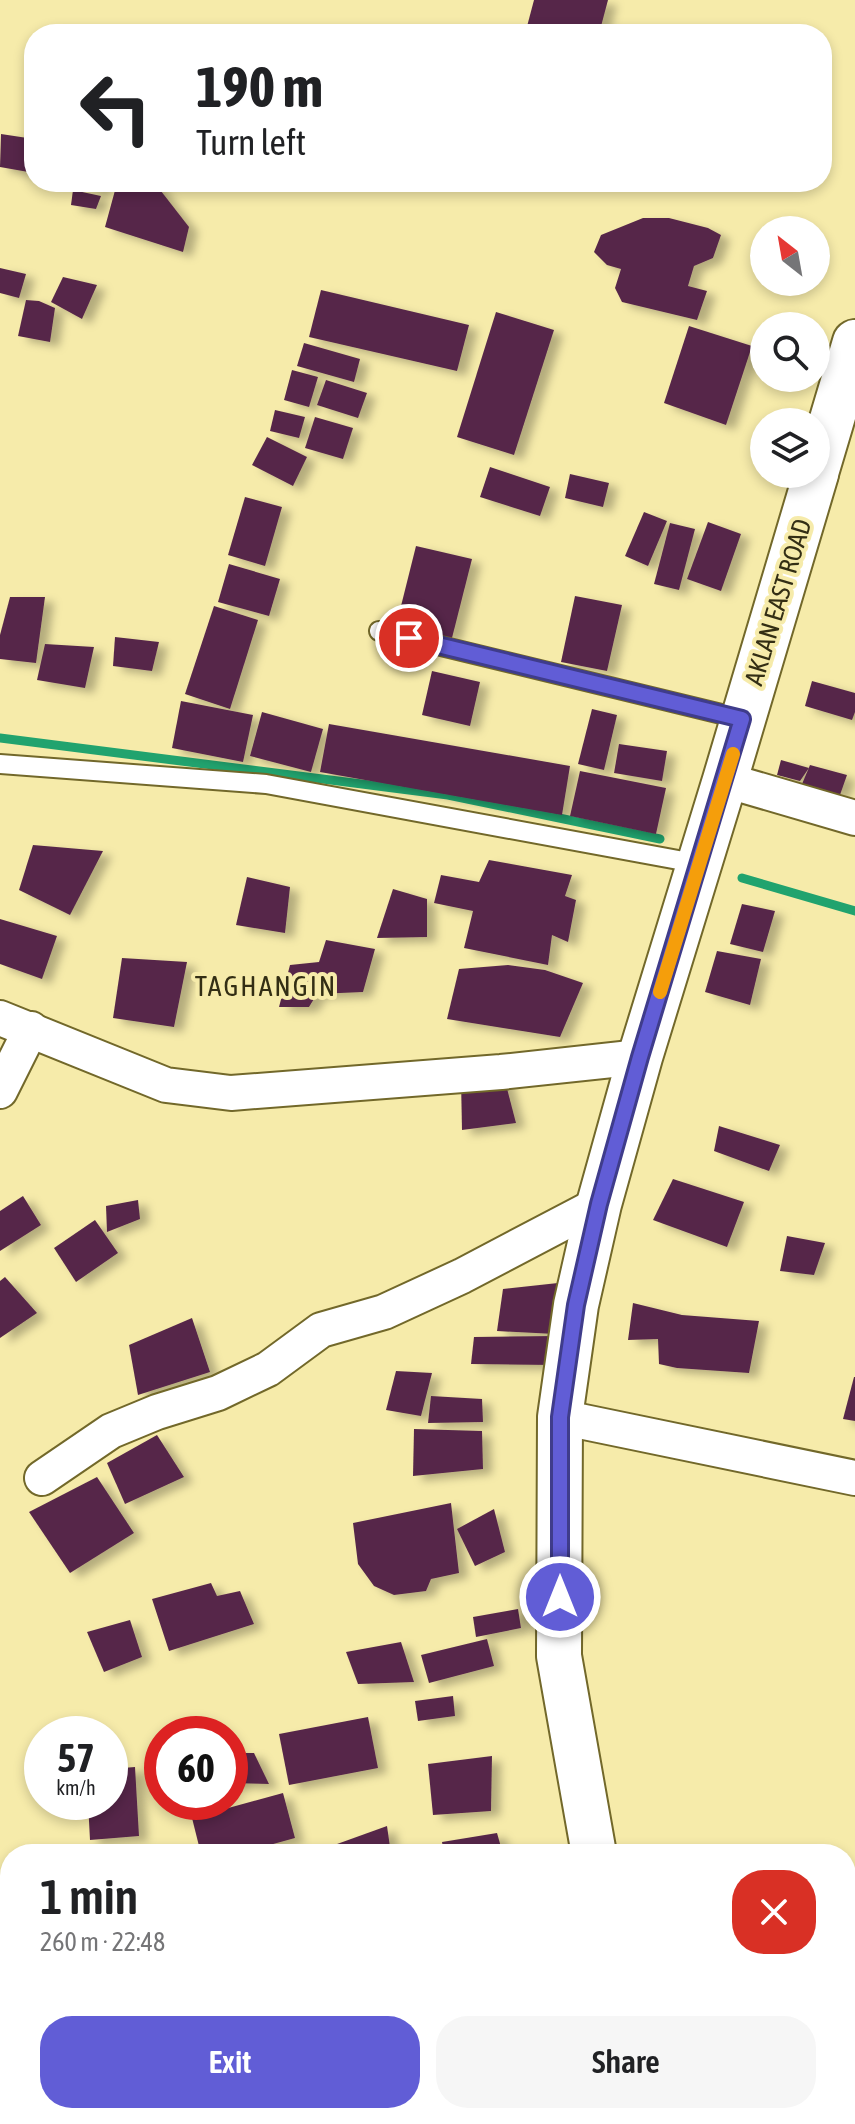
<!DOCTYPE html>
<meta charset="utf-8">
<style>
body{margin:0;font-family:"Asap Condensed",sans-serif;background:#f6f6f6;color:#202124;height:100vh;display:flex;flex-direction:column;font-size:30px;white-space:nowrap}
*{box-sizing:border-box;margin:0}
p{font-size:26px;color:#757577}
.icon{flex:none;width:44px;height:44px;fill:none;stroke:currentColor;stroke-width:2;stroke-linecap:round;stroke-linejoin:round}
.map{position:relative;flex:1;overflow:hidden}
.drawer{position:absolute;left:0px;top:1844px;width:856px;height:280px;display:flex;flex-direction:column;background:#fff;border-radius:32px 32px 0 0;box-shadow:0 4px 12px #0003}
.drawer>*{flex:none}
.guide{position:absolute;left:24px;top:24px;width:808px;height:168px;border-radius:32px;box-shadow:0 4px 12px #0003;background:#fff;color:#202124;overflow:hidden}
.needle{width:52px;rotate:329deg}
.tools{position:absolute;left:750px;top:216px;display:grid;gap:16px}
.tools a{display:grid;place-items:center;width:80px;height:80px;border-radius:50%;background:#fff;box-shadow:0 4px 12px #0003;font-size:40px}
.speed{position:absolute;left:24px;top:1716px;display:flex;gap:16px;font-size:40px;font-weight:700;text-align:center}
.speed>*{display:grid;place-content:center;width:104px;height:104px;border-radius:50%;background:#fff;box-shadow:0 4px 12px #0003;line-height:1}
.speed small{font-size:20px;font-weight:400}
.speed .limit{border:12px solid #d22;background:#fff;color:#111}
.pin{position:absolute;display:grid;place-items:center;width:68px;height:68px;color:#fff;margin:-34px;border:4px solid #fff;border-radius:50%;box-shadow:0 2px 8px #0007}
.me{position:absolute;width:88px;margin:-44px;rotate:0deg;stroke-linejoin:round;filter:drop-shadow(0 0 6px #0008)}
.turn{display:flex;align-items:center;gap:28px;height:168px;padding:0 40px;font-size:36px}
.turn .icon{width:104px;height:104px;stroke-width:2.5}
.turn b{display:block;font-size:56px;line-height:68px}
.round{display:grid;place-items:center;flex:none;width:84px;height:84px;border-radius:32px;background:#f6f6f6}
.summary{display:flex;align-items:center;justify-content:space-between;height:136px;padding:0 40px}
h1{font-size:48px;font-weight:600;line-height:60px}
.action{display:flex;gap:16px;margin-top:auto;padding:16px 40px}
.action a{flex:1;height:92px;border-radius:32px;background:#615dd6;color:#fff;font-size:32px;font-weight:600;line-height:92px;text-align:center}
.action a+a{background:#f6f6f6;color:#202124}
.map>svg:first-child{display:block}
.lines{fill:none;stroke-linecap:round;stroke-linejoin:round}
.stream{stroke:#21a36e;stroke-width:9}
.building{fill:#572849;filter:url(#shadow)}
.service-casing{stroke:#72682a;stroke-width:22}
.minor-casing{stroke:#72682a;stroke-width:38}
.primary-casing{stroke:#72682a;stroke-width:48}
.service{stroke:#fff;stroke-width:18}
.minor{stroke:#fff;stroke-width:34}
.primary{stroke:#fff;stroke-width:44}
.route-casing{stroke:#3f3c8b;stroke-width:20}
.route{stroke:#615dd6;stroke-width:14}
.slow{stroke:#f59e0b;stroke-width:14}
.labels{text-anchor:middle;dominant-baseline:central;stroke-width:8;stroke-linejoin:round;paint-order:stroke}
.street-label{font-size:26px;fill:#332e14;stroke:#f6ebaa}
.neighbourhood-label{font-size:28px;letter-spacing:2px;fill:#332e14;stroke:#f6ebaa}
</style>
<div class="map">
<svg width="855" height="2124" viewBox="0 0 855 2124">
<defs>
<filter id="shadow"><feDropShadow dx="9" dy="5" stdDeviation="4" flood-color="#0004"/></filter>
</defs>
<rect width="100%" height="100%" fill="#f6ebaa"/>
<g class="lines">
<g class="stream">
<polyline points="0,738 448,795 660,839"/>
<polyline points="742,878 855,911"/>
</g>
</g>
<g class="building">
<polygon points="534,0 608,0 599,34 525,34"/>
<polygon points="1,134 34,139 34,173 0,167"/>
<polygon points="76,182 103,182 100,191"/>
<polygon points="154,182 189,227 183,252 105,227 117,183"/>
<polygon points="73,190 101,196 96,209 71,205"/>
<polygon points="643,218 669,218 708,228 721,235 713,258 694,266 688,286 707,291 697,320 622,302 615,288 621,269 607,265 594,252 601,235"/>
<polygon points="0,268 26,274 19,298 0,293"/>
<polygon points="63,277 97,285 82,319 51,302"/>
<polygon points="321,290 469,325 457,371 309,337"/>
<polygon points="26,300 39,301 55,308 50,342 18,336"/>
<polygon points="496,312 554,330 514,455 457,437"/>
<polygon points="689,326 752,346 726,425 664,403"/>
<polygon points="304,343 360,359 354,382 297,366"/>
<polygon points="292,370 318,377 309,407 284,400"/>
<polygon points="326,380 367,393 358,418 317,405"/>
<polygon points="275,410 305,417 299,438 270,431"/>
<polygon points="315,417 353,428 343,459 305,448"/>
<polygon points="267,437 307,457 293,486 252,465"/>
<polygon points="490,467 550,487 540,516 480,497"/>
<polygon points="570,474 609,483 603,507 565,498"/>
<polygon points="245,497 282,507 265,566 228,555"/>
<polygon points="644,512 667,521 648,566 625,556"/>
<polygon points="708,522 741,534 721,591 687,579"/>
<polygon points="670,523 695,529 679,590 654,584"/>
<polygon points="416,546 472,559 452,638 396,626"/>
<polygon points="229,564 280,579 269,616 218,602"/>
<polygon points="575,596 622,605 607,671 561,662"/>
<polygon points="10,597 45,597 36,663 0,659 0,635"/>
<polygon points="214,606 258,620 230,709 185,694"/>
<polygon points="115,637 159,642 152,671 113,666"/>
<polygon points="45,644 94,647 85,688 37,680"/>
<polygon points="432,671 480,682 470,726 422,715"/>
<polygon points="812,681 855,693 855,712 852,720 805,706"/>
<polygon points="181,701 253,715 243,762 172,748"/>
<polygon points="592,709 617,715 604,770 578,764"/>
<polygon points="262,712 323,729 311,772 250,756"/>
<polygon points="329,724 570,766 562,815 320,772"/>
<polygon points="619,744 667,751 662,781 614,773"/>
<polygon points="781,760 809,768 800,781 777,775"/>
<polygon points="810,765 847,775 840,795 802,784"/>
<polygon points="580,771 666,788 656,834 570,816"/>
<polygon points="33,845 103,851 70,915 19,890"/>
<polygon points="489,860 572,875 565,896 576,900 568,942 552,935 548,965 464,948 473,911 434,903 441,875 479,882"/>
<polygon points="247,877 290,887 285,933 236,925"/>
<polygon points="393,889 427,899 427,937 377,938"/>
<polygon points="742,904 775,911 763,952 730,944"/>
<polygon points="0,919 57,936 42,979 0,964"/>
<polygon points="326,940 375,949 363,992 317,994 309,1007 279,1007 290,965 319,962"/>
<polygon points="717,951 761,959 750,1005 705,992"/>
<polygon points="122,958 187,962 174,1027 113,1018"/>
<polygon points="508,965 545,970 583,983 560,1037 447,1019 459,969"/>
<polygon points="504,1077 516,1123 462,1130 461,1080"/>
<polygon points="719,1126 780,1145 769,1171 714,1151"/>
<polygon points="673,1179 744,1202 727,1247 653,1220"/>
<polygon points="23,1196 41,1225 0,1251 0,1211"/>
<polygon points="138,1200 140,1219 107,1232 106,1206"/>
<polygon points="95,1220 118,1253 76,1282 54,1248"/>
<polygon points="787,1236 825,1243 814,1275 780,1271"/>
<polygon points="5,1277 37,1313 0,1338 0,1281"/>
<polygon points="558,1283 555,1334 497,1331 503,1289"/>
<polygon points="633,1303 682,1315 759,1321 749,1373 677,1368 659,1364 658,1339 628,1340"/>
<polygon points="192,1318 210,1372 138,1395 129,1345"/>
<polygon points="554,1336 553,1365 471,1364 474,1337"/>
<polygon points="396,1371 432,1373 421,1416 386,1410"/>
<polygon points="854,1377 855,1377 855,1421 843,1419"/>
<polygon points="431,1396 482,1399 483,1422 428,1423"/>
<polygon points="414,1429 482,1431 483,1469 413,1476"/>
<polygon points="157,1435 184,1477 125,1504 107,1463"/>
<polygon points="97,1477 134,1533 70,1573 29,1512"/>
<polygon points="451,1503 459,1573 431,1579 426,1591 394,1595 374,1586 358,1564 353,1523"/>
<polygon points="494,1509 505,1552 475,1566 457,1529"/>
<polygon points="211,1583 217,1596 240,1591 254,1624 169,1651 152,1599"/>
<polygon points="518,1609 521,1628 476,1637 473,1617"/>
<polygon points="130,1620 142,1657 104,1672 87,1632"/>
<polygon points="487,1639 494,1666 429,1683 421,1655"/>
<polygon points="401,1642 414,1682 358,1684 346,1652"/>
<polygon points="453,1696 455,1716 418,1721 415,1701"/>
<polygon points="368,1717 378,1768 289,1785 279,1734"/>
<polygon points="230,1753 254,1753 269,1784 230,1783"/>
<polygon points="492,1756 491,1811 433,1815 428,1764"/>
<polygon points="135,1767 139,1836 90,1840 88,1802 110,1802 110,1769"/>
<polygon points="283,1793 295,1838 237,1854 201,1854 192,1818"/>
<polygon points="387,1826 391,1854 327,1854 326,1848"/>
<polygon points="497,1833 503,1854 444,1854 442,1842"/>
<polygon points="846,1946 855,1946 855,2049 846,2046"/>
<polygon points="318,2114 354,2114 354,2115 322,2124"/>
<polygon points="406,2114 422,2114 425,2124 375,2124 373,2119"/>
<polygon points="501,2114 525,2114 529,2124 487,2124 485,2117"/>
<polygon points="565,2114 598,2114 599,2119 567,2124"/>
<polygon points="755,2114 830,2114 831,2124 756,2124"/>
</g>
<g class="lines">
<defs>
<g id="service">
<polyline points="379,631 742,719"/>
<polyline points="0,764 266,784 700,864"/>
</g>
<g id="minor">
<polyline points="725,780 855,818"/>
<polyline points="0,1018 166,1085 231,1093 501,1072 640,1057"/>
<polyline points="0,1091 31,1029"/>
<polyline points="560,1417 855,1478"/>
<polyline points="42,1478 111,1431 157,1412 218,1393 268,1369 321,1330 384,1312 462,1276 599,1204"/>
</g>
<g id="primary">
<polyline points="816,473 855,342"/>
<polyline points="594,1854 559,1656 560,1417 576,1305 599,1204 640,1057 725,780 816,474"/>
<polyline points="642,2114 644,2124"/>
</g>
</defs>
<use href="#service" class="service-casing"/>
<use href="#minor" class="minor-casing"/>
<use href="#primary" class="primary-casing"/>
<use href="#service" class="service"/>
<use href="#minor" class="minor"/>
<use href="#primary" class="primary"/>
</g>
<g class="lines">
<defs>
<polyline id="route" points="409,638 742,719 640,1057 599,1204 576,1305 560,1417 560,1597"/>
</defs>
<use href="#route" class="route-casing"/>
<use href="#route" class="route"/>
<polyline class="slow" points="660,992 733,754"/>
</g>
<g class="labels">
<g class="street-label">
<text transform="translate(778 602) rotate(-73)">AKLAN EAST ROAD</text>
</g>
<g class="neighbourhood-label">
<text x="266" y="986">TAGHANGIN</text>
</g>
</g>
</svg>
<div class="tools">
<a><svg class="needle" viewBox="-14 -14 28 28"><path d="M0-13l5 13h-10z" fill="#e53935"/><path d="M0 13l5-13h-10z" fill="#757577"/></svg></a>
<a><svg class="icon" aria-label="search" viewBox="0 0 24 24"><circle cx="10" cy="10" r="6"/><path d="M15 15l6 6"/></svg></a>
<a><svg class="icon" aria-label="layers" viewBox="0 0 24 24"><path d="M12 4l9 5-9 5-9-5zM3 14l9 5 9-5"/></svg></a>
</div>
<div class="speed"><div>57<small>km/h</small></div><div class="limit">60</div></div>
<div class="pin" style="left:409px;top:638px;background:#d93025"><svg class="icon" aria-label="arrive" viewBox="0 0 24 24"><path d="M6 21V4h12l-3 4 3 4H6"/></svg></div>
<svg class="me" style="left:560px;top:1597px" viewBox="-20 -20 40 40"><circle r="17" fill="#615dd6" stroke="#fff" stroke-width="3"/><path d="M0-11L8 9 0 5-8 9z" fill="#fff"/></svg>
<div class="guide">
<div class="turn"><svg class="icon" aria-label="left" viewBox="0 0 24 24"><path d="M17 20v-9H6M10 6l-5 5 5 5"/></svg><div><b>190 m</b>Turn left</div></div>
</div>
<section class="drawer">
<div class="summary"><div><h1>1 min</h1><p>260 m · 22:48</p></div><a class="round" style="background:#d93025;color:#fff"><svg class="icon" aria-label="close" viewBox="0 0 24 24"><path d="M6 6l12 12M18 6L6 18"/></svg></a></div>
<div class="action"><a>Exit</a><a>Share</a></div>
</section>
</div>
